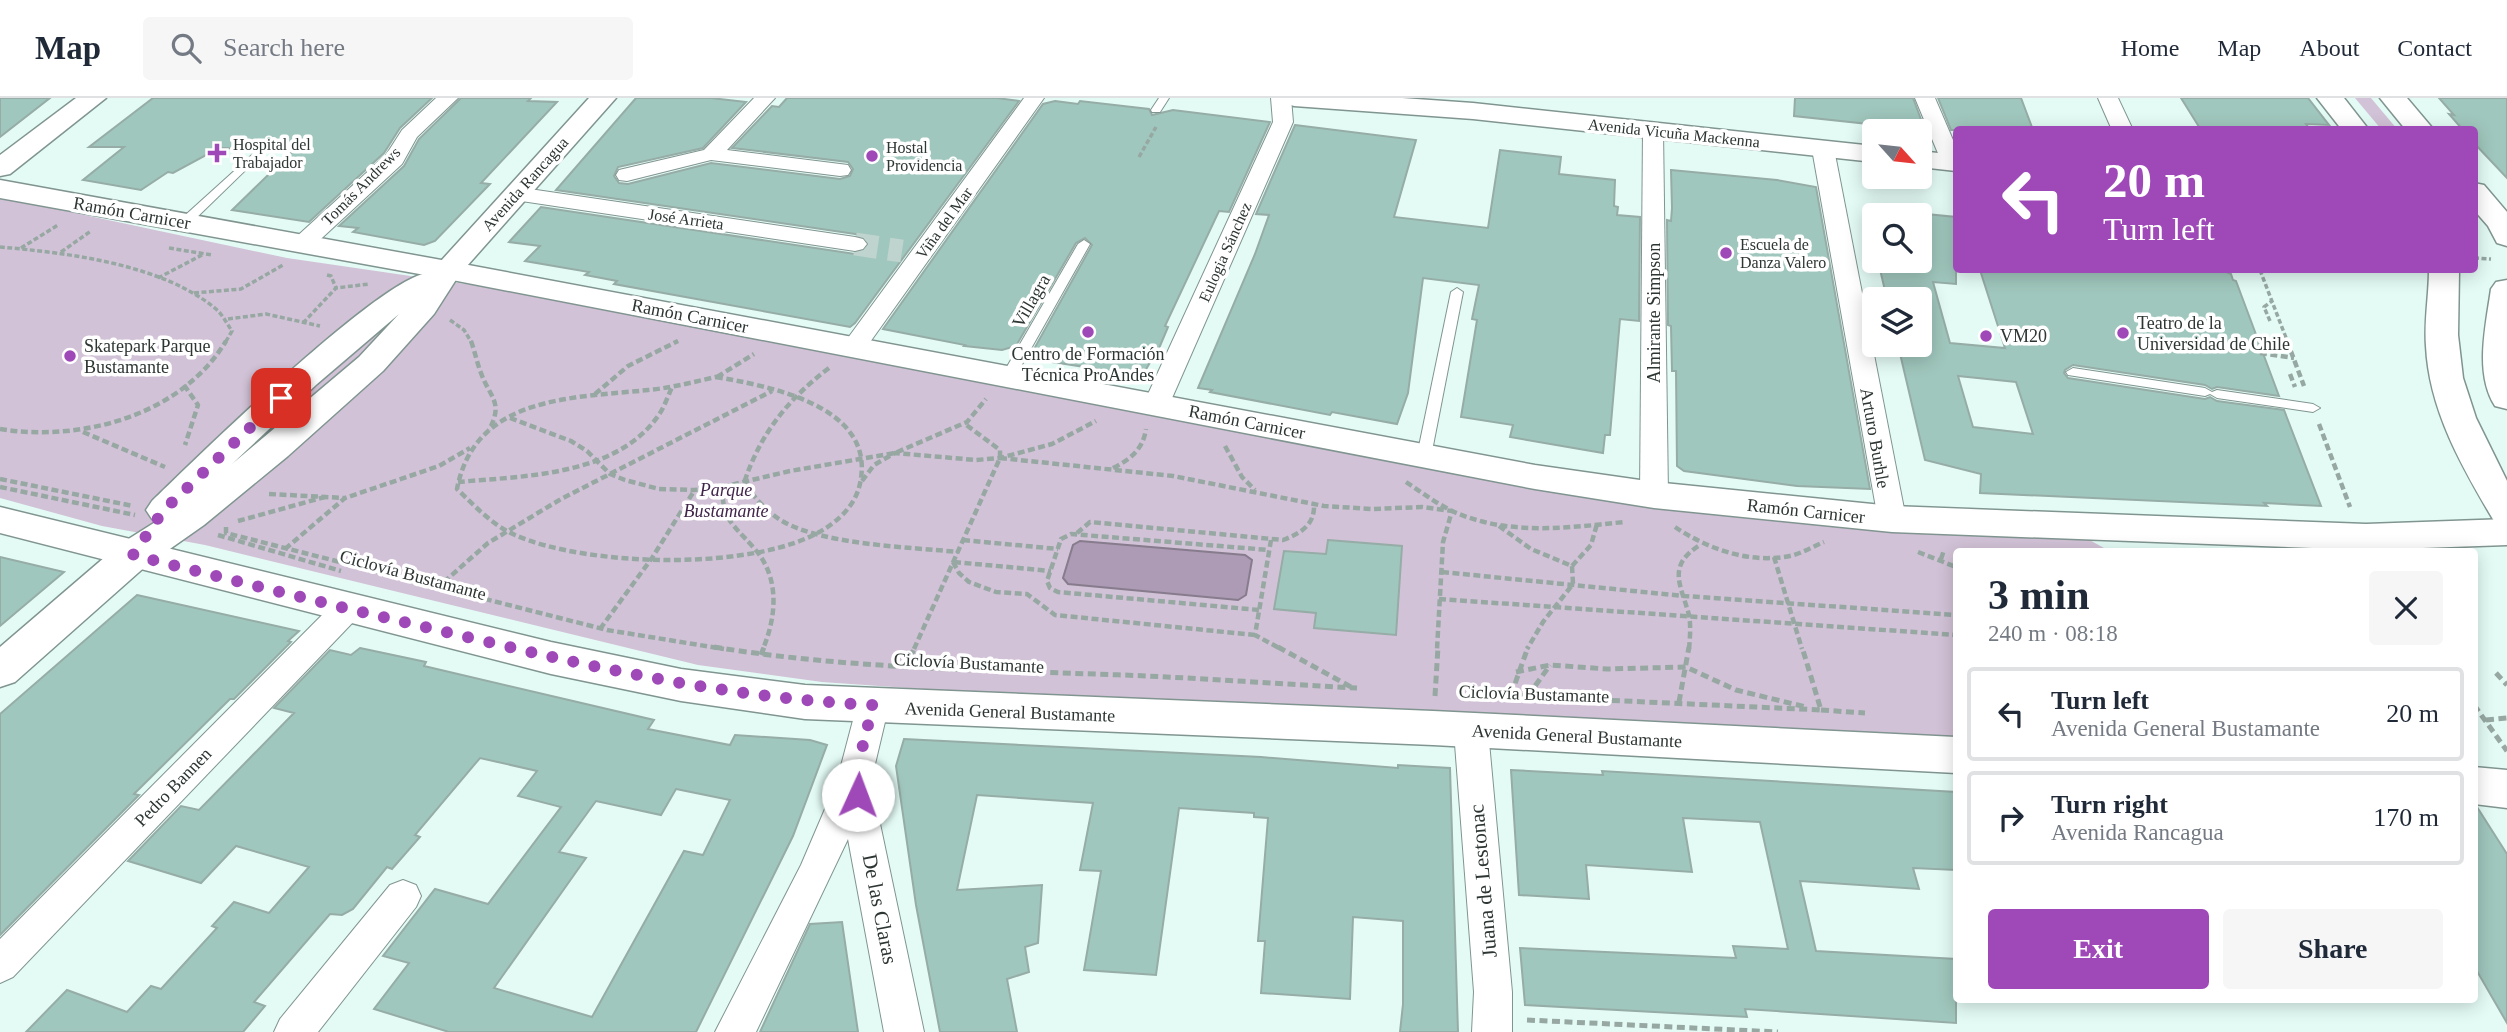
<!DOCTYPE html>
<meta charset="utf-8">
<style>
body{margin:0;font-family:Georgia,serif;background:#f6f6f7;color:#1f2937;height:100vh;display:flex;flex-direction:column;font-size:26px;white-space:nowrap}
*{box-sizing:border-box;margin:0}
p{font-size:23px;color:#747a83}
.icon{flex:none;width:38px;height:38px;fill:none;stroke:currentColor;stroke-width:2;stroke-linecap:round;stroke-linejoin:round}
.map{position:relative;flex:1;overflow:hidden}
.side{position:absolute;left:1953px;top:450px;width:525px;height:455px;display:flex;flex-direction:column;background:#fff;border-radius:7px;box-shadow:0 4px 18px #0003}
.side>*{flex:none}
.top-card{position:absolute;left:1953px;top:28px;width:525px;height:147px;border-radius:7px;box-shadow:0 4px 18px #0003;background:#9e49b7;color:#fff;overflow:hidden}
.needle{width:46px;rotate:117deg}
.controls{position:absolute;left:1862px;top:21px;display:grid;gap:14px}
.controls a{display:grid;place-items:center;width:70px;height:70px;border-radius:7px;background:#fff;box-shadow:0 4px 18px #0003;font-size:35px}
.pin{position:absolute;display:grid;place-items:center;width:60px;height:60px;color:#fff;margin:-30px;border-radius:14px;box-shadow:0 4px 10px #0006}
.me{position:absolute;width:77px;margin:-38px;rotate:2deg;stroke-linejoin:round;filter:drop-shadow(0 0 5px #0008)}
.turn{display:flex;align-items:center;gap:24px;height:147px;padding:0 35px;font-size:32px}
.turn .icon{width:91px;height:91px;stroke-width:2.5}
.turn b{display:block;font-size:49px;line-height:60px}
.round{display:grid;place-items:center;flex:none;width:74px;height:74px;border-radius:7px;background:#f6f6f7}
.summary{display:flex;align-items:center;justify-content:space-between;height:119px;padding:0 35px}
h1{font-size:42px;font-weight:600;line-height:52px}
.action{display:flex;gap:14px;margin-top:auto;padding:14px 35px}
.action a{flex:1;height:80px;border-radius:7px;background:#9e49b7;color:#fff;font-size:28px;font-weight:600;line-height:80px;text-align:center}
.action a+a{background:#f6f6f7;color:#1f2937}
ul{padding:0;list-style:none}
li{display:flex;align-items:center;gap:21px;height:94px;margin:0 14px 10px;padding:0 21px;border:4px solid #e0e1e3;border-radius:7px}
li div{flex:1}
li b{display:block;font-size:26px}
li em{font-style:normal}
header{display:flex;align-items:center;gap:42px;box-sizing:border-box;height:98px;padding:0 35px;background:#fff;border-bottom:2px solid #e0e1e3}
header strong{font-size:33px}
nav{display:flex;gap:38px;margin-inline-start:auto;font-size:24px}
.search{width:490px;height:63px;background:#f6f6f7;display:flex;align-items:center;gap:18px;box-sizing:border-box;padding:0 24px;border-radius:7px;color:#747a83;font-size:26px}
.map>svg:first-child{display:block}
.green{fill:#d2c2d7}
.water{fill:#ad9ab4;stroke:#877c8d;stroke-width:2}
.building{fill:#a0c7bd;stroke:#96aca6;stroke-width:2;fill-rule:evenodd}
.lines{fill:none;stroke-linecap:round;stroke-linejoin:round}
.minor-tunnel{stroke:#bfd4ce;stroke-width:23;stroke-dasharray:23 11;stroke-linecap:butt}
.service-casing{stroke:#809590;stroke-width:2}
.minor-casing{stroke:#809590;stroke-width:2}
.secondary-casing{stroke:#809590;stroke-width:3}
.primary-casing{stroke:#809590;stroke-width:3}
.path-far2{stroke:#97a8a3;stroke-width:3.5;stroke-dasharray:5 2.5;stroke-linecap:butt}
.path-far1{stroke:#97a8a3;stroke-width:4.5;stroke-dasharray:7 3.5;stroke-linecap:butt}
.path{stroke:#97a8a3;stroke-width:5;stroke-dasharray:8 4.5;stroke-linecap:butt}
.service{fill:#fff;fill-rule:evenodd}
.minor{fill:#fff;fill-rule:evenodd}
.secondary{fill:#fff;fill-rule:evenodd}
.primary{fill:#fff;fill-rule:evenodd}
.route{stroke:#9e49b7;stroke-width:12;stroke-dasharray:0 21.6}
.poi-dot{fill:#9e49b7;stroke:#fff;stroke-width:2.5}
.labels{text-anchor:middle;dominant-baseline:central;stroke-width:7;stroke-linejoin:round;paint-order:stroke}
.far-street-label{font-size:16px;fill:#2d3633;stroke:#fff}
.far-poi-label{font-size:16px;fill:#2d3633;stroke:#fff;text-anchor:start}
.street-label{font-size:18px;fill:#2d3633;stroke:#fff}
.poi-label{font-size:18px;fill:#2d3633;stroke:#fff;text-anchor:start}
.park-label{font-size:18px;font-style:italic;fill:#41254a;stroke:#fff}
.near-street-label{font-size:21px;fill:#2d3633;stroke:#fff}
</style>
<header>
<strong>Map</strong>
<div class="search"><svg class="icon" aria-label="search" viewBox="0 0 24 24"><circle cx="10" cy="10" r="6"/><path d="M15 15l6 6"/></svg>Search here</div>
<nav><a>Home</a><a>Map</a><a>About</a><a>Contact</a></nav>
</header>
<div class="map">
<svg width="2507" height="934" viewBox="0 0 2507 934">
<rect width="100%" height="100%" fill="#e4fbf5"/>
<g class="green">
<polygon points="2355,0 2371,0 2397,31 2381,31"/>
<polygon points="0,99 287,160 520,194 1673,412 1922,433 2086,440 2104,450 2215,453 1956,453 1956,642 951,593 822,584 698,567 205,447 102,428 0,400"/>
</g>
<polygon class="water" points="1080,443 1245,457 1252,462 1246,497 1238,502 1068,486 1063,480 1073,447"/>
<g class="building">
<polygon points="0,0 50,0 0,39"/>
<polygon points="153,0 432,0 400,30 384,55 309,124 232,112 295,51 219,50 173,75 168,74 141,92 83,82 124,49 89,49"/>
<polygon points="461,0 531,0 528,3 557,4 481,85 490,86 435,143 424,147 353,134 358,130 339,128 404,68 419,41"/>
<polygon points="636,0 711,0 746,4 703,50 618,69 614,78 619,85 628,86 711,65 840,81 850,78 853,71 848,64 732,50 772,8 779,9 787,0 997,0 1019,3 855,225 850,229 614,186 617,183 585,177 589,174 525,163 540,148 509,144 541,109 855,156 864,154 869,148 865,139 855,136 556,92"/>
<polygon points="1795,0 1913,0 1925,32 1794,18"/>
<polygon points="1938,0 2021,0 2033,32 1951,32"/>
<polygon points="2181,0 2308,0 2329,27 2306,26 2310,32 2201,32"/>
<polygon points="2439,0 2507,0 2507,80 2474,45 2474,32 2463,32 2449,16 2454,17"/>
<polygon points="1055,3 1078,6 1080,3 1149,11 1152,17 1173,12 1270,24 1229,114 1219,113 1165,228 1168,229 1160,248 1142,278 1046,263 1034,251 1092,147 1085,140 1076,145 1016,248 1002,252 964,248 965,247 883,231 1043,6"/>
<polygon points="1295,27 1416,42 1394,119 1488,130 1500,52 1561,59 1559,76 1615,82 1614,108 1618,109 1617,117 1640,119 1639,223 1620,221 1610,337 1605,337 1603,355 1510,339 1513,327 1461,319 1477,222 1472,221 1479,187 1423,180 1408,295 1397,326 1332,314 1330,317 1210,294 1212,292 1198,290 1255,156 1269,117 1256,116"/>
<polygon points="1671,72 1777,82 1816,89 1870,391 1797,388 1684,373 1677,368 1676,273 1672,273 1671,228 1668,227 1667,122 1671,123 1672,110"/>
<path d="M1865,110L1956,119V186L1933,184L1950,245L2005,250L1980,172H2222L2231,176L2233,182L2236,183L2279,298L2217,289L2212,291L2205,287L2073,267L2065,272L2064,275L2068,280L2205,301L2210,299L2217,303L2284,312L2321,408L2264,405L2267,408L1980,395L1981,376L1925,362L1898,247H1920V201H1887L1878,163H1920V117H1874V147ZM1958,278L2016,284L2033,336L1973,329Z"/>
<polygon points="1328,442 1402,448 1396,537 1314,530 1316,515 1274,511 1284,453 1326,456"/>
<polygon points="0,459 64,474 0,528"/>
<polygon points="137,497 299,533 288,543 291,544 234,601 230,601 134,696 139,697 0,837 0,616"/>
<path d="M360,550L426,564L424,568L654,622L648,631L730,647L735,637L810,642L827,647L793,738L696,934H449L374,911L409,865L383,858L435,791L488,806L561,709L518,698L537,673L480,660L415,737L420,739L392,771L387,769L353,811L342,817L330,816L254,904L265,908L243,934H26L67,892L127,914L151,888L161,891L217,830L212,828L234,804L269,815L309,769L236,748L201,785L128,763L181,708L199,712L294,615L274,610L330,552L351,557ZM676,691L730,702L703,757L684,753L592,919L494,890L586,760L559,754L596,703L661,717Z"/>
<polygon points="904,641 1261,659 1398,670 1398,667 1450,670 1458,934 1400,934 1403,906 1403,823 1353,819 1350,901 1261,895 1265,843 1258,843 1268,720 1254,719 1254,715 1179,710 1156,877 1084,872 1101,773 1080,772 1093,705 977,697 957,792 1042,787 1038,845 1025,849 1029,874 1007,881 1017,934 940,934 916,807 896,668"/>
<polygon points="1511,672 1603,677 1602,673 1956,694 1956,772 1913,770 1919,791 1800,783 1816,853 1956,861 1956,925 1745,911 1747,919 1525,907 1520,850 1736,860 1733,848 1788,851 1760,724 1683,720 1692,774 1586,767 1589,801 1519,797"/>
<polygon points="2474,709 2477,709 2507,756 2507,925 2474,868"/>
<polygon points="842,824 858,934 760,934 810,826"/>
</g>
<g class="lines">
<polyline class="minor-tunnel" points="855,146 902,153"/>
<defs>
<g id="service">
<polygon points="1159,0 1169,0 1160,14 1152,14 1151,12"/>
<polygon points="253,56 257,57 257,61 189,127 181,127 181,121"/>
<polygon points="1084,142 1090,146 1015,279 1013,282 1003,282 1001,279 1078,146"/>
<polygon points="1457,190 1463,194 1431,358 1424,363 1417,358 1451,194"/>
<polygon points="2073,270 2205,290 2212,294 2217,292 2313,306 2320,310 2313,314 2217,300 2210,296 2205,298 2068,277 2066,274"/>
</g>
<g id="minor">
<polygon points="436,0 458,0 417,39 402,66 310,151 294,151 290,146 294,141 386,57 402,32"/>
<polygon points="754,0 775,0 727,52 840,66 848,67 851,72 848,77 840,78 711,62 627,83 619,82 616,77 619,72 704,52"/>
<polygon points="1024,0 1044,0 863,254 854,257 845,254 841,249 845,244"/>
<polygon points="1271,0 1291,0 1293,24 1169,307 1165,313 1156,315 1147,313 1143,307 1273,24"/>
<polygon points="1915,0 1935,0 1956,49 1956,71 1945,70 1942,65"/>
<polygon points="2098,0 2118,0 2133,32 2112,32"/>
<polygon points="1653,26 1660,28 1663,32 1668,397 1664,404 1654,407 1644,404 1640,397 1643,32 1646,28"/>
<polygon points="1823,45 1830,47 1834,51 1906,421 1902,428 1892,431 1882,428 1878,421 1812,51 1816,47"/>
<polygon points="516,89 855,139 863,141 867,146 863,151 855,153 508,101 505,96 508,91"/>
<polygon points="347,500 358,503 362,511 358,519 13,879 0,885 0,841 336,503"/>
<polygon points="873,594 885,598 889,607 871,683 924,934 884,934 848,741 756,934 715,934 801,767 837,683 857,607 861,598"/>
<polygon points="1471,620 1483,624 1488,633 1512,894 1512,934 1472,934 1474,894 1454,633 1459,624"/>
<polygon points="403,782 416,787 421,798 416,809 318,934 274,934 280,921 390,787"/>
</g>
<g id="secondary">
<polygon points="0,82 447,163 1535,367 1654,384 1892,408 2366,426 2507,421 2507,447 2366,452 1892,434 1654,410 1535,391 447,181 0,100"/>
<polygon points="0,409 551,544 681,571 805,587 1433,613 1956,639 1956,675 1433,647 805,621 681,603 551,576 0,435"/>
<polygon points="2474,669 2507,672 2507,710 2474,706"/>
</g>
<g id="primary">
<polygon points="76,0 106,0 10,76 0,78 0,57"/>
<path d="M589,0H616L459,177L434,216L383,273L288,358L204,427L147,467L15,584L0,589V549L119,447L157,423L152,421L146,412L152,403C191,365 387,173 430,175ZM399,216L359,259L232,366L317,286Z"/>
<polygon points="1281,0 1402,0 1473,5 1874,48 1874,64 1473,21 1294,8 1285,5"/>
<polygon points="2317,0 2344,0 2369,32 2342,32"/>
<polygon points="2380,0 2407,0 2434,32 2406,32"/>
<polygon points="1920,53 1956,57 1956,73 1920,69"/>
<polygon points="2474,85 2484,87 2507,114 2507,148 2497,145 2488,128 2474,112"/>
<path d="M2429,172H2459L2458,237L2463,280L2476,320L2507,383V427L2494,423C2462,369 2429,312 2426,248C2424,223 2429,197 2429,172Z"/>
<path d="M2507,182V311L2495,308C2474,275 2486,227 2491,191L2496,184Z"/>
</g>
</defs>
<use href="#service" class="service-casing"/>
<use href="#minor" class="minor-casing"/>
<use href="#secondary" class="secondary-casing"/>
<use href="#primary" class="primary-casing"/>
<g class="path-far2">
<polyline points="1139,59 1156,29"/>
<path d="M0,149C68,155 162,166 216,211C223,217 227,226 232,233L225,245"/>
<polyline points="21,150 58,127"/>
<polyline points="169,150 212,157"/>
<polyline points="61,154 91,133"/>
<polyline points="2474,160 2491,161"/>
<polyline points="2260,172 2288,245"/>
<polyline points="327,177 331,178 336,190"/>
<polyline points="158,180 202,157"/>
<polyline points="194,195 241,191 283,167"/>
<polyline points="228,221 266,216 320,228"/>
<polyline points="450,222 464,232 472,245"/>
<polyline points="2270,223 2264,209 2272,203"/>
<polyline points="303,225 336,190 369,186"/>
<polyline points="674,245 678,243"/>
</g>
<g class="path-far1">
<path d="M471,243C475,254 477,265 481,275C490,300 504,304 489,332"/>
<polyline points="2287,243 2304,288"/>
<polyline points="2260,255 2294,260"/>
<path d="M829,270C788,301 760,336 744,385C755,400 766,413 782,423C824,447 909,449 958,454"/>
<polyline points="2290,276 2295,289"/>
<path d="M716,279C768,288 872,307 861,380C858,403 844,418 826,430C759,474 587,469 515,437C492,427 475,408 457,391C475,297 574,300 648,292C671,290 693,284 716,279Z"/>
<polyline points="717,279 754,256"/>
<polyline points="184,287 198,307 185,347"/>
<polyline points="595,296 628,268 678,243"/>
<polyline points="510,320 571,343 587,353 610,376 625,382 659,391 694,392 722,389 790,373 895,355 967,324 986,301"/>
<polyline points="2319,326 2350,409"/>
<path d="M0,331C81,344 181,318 226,243"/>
<polyline points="83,334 165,369"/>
<polyline points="1225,348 1242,379 1255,392"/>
<polyline points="1000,360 1173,378 1324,408 1372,411 1422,409 1452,413 1443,444 1437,551"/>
<path d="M1113,370C1131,361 1143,351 1146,331"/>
<polyline points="0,381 133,408"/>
<polyline points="862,383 874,367 895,355 976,362 1000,360 1052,346 1096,323"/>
<path d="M458,384C524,378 616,378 658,318C664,310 668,298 672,289"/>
<path d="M1406,384C1421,394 1436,405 1452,413C1507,438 1566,430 1624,424"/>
<polyline points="0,389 135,417"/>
<path d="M722,389C723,423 732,425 753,449C780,478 777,517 763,551"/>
<polyline points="269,396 344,400"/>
<polyline points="238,423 325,399"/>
<polyline points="1499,428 1531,451 1572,468 1573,486 1543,524 1527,551"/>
<polyline points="226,429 226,435 607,532 724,551"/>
<path d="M1675,429C1709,452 1753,467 1794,457C1804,454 1814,448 1824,444"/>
<path d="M1077,435L1090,424L1283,442C1301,435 1315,427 1314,406"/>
<polyline points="218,437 341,473"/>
<polyline points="963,442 1058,451"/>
<polyline points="1271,442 1255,537 1281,551"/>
<polyline points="285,451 345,400 439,368 470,350"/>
<polyline points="1918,454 1956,469"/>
<polyline points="1774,459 1802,551"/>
<polyline points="1941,461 1944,452"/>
<polyline points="953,464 959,475 969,484 996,494 1027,496 1055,517 1255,537"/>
<polyline points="954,464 1051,473"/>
<polyline points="1572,468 1591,447 1597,426"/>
<polyline points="1442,474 1684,498 1956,517"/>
<polyline points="436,491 488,445 561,401 772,293"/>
<polyline points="1439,501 1956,537"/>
<polyline points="1259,512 1058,494 1050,490 1047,483 1061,441 1071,436 1269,452"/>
<polyline points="600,531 652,460 694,393"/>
<polyline points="914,551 1000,360 1000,352 965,326"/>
<path d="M1689,551C1690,540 1691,528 1689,517C1681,487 1666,468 1700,447"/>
</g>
<g class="path">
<path d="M714,549C849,571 986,572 1123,577C1201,580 1279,586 1357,590"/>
<polyline points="1278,549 1351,589"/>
<polyline points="761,557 764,549"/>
<polyline points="905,571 915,549"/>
<polyline points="1516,574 1550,567 1607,571 1686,569 1736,592 1806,609"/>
<polyline points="2496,575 2507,587"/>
<polyline points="1478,596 1529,598"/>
<polyline points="1511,597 1528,549"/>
<polyline points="1435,598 1438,549"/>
<polyline points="1528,598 1550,567"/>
<polyline points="1537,599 1821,612 1802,549"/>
<polyline points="1679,604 1689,549"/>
<polyline points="2474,607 2507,653"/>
<polyline points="1821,612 1865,615"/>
<polyline points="2486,622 2507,620"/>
<polyline points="1527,922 1778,934"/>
</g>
<use href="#service" class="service"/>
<use href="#minor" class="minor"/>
<use href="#secondary" class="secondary"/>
<use href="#primary" class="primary"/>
</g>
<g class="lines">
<path class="route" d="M281,300L163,413L133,457C244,485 355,513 467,539C604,572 732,600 873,607L854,683L858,697"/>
</g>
<g class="poi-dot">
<path d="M213.5 44.5h7v7h7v7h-7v7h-7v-7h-7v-7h7z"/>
<circle cx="872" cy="58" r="7"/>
<circle cx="1726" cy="155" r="7"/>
<circle cx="1088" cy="234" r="7"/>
<circle cx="2123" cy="235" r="7"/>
<circle cx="1986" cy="238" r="7"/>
<circle cx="70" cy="258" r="7"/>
</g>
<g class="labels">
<g class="far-street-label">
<text transform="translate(1674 35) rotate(6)">Avenida Vicuña Mackenna</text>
<text transform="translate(525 86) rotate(-48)">Avenida Rancagua</text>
<text transform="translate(361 88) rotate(-45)">Tomás Andrews</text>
<text transform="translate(686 121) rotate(8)">José Arrieta</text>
<text transform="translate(944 125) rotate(-54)">Viña del Mar</text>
<text transform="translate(1225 154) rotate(-66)">Eulogia Sánchez</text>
</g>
<g class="far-poi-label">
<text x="233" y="46">Hospital del<tspan x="233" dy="18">Trabajador</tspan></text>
<text x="886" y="49">Hostal<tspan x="886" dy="18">Providencia</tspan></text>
<text x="1740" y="146">Escuela de<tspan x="1740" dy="18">Danza Valero</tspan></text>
</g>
<g class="street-label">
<text transform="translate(132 115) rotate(10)">Ramón Carnicer</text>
<text transform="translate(1031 203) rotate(-60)">Villagra</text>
<text transform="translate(1654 215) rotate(-90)">Almirante Simpson</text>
<text transform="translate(690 218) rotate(11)">Ramón Carnicer</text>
<text transform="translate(1247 324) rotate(11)">Ramón Carnicer</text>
<text transform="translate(1875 340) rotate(80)">Arturo Burhle</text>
<text transform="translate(1806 413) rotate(6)">Ramón Carnicer</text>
<text transform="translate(413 477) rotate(15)">Ciclovía Bustamante</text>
<text transform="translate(969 565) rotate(3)">Ciclovía Bustamante</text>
<text transform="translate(1534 596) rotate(2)">Ciclovía Bustamante</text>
<text transform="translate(1010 614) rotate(2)">Avenida General Bustamante</text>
<text transform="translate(1577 638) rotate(3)">Avenida General Bustamante</text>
<text transform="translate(173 689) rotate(-46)">Pedro Bannen</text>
</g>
<g class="poi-label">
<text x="2137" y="225">Teatro de la<tspan x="2137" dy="21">Universidad de Chile</tspan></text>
<text x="2000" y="238">VM20</text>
<text x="84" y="248">Skatepark Parque<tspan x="84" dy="21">Bustamante</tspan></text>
<text x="1088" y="256" text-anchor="middle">Centro de Formación<tspan x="1088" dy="21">Técnica ProAndes</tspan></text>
</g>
<g class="park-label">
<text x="726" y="392">Parque<tspan x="726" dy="21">Bustamante</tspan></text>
</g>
<g class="near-street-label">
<text transform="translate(1483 783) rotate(-95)">Juana de Lestonac</text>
<text transform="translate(880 811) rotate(79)">De las Claras</text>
</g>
</g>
</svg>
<div class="controls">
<a><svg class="needle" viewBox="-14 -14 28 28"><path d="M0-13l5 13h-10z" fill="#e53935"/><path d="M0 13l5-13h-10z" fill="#747a83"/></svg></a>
<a><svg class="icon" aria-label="search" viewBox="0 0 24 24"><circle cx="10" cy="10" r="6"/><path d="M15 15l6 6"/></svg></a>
<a><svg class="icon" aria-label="layers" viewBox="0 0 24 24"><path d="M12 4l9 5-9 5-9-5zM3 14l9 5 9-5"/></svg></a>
</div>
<div class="pin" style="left:281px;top:300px;background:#d93025"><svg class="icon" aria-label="arrive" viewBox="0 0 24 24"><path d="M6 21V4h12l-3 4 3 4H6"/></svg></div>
<svg class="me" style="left:858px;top:697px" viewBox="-20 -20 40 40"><circle r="19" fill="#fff"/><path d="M0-13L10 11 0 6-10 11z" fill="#9e49b7"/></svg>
<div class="top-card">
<div class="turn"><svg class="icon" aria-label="left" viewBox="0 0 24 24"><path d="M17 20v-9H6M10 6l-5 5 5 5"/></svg><div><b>20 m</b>Turn left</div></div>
</div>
<section class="side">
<div class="summary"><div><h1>3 min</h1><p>240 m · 08:18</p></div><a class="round"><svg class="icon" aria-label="close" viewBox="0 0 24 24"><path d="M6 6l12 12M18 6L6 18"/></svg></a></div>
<ul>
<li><svg class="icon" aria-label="left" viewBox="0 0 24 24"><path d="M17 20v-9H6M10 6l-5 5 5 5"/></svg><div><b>Turn left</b><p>Avenida General Bustamante</p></div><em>20 m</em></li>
<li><svg class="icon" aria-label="right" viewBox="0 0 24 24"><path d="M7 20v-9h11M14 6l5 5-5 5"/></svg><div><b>Turn right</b><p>Avenida Rancagua</p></div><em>170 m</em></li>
</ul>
<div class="action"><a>Exit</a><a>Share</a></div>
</section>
</div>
